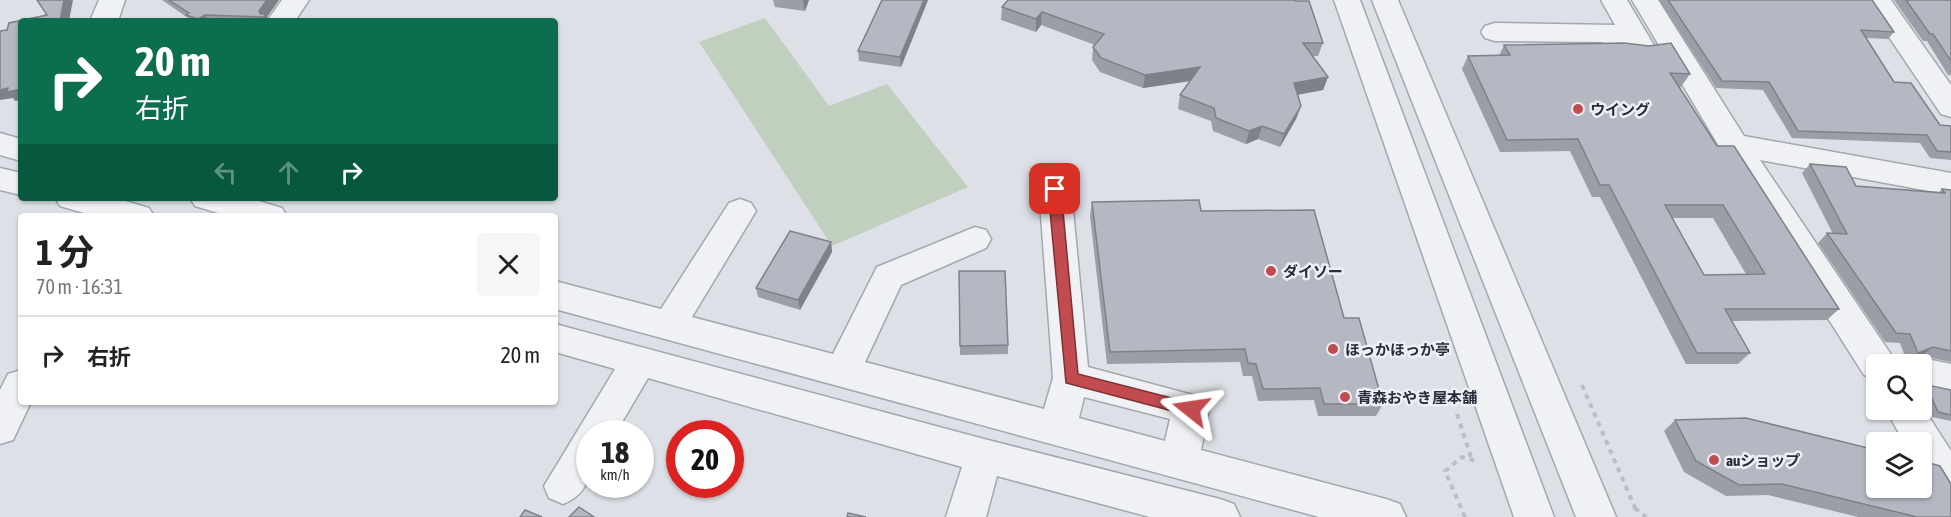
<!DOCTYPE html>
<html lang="ja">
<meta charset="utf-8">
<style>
body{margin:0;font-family:"Asap Condensed","Noto Sans JP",sans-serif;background:#f6f6f6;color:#222;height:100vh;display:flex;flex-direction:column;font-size:22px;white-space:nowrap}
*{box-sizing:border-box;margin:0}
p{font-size:20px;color:#767676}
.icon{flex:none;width:33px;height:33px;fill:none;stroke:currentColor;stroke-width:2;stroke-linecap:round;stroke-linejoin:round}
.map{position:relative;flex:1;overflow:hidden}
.panel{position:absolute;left:18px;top:213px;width:540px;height:192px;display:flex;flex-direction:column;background:#fff;border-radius:6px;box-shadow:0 2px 4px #0004}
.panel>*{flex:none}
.banner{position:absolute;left:18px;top:18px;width:540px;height:183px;border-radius:6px;box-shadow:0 2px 4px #0004;background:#0b6e4f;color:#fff;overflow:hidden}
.fabs{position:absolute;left:1866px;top:354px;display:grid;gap:12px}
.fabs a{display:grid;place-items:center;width:66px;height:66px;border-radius:6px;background:#fff;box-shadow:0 2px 4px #0004;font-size:30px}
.speed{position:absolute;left:576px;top:420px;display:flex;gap:12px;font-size:30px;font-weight:700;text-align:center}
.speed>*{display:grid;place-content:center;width:78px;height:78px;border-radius:50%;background:#fff;box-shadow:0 2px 4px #0004;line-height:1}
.speed small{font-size:15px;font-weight:400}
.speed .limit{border:9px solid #d22;background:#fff;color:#111}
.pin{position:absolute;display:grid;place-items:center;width:51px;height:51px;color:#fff;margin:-26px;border-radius:12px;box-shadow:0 3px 9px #0006}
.me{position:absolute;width:66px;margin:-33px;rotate:285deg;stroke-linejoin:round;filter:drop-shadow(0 0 4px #0008)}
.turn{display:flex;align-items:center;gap:21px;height:126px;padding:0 18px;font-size:27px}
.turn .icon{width:78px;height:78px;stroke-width:2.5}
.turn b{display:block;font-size:42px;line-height:51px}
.lanes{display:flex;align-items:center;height:57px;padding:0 18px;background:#0003;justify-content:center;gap:30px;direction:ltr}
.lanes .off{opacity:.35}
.round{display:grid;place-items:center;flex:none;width:63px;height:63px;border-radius:6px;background:#f6f6f6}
.headline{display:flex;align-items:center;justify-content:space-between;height:102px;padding:0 18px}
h1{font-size:36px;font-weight:700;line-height:45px}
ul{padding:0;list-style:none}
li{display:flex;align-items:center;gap:18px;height:78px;padding:0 18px;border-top:2px solid #e0e0e0}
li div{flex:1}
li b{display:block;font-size:22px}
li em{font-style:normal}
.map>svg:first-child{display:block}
.green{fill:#c1cfbf}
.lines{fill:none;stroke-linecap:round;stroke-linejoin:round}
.minor-casing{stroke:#a3a7af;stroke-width:3}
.path{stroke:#bcbec4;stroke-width:4;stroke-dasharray:5 5;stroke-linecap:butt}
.minor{fill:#f0f1f4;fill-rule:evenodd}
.wall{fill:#9c9ea7;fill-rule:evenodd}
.shaded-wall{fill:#7f8188}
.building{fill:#b5b8c2;stroke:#7f8188;stroke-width:1.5;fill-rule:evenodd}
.route{fill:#c24b4f;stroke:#7e3133;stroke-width:1.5}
.poi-dot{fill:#c24b4f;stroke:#eceff4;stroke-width:2}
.labels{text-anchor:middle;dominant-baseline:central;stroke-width:5;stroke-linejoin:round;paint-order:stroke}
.poi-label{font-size:15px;font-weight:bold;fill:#282d3b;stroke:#eceff4;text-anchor:start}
</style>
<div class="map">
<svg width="1951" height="517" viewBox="0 0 1951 517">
<rect width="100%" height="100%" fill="#dde0e6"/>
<polygon class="green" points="765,18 829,106 887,84 968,187 832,246 699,42"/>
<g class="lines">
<defs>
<g id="minor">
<polygon points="99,0 125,0 118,21 90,21"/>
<polygon points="282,0 309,0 295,21 267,21"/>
<polygon points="1334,0 1360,0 1554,517 1514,517"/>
<polygon points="1372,0 1398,0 1616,517 1576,517"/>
<polygon points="1601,0 1627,0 1655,47 1651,53 1641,56 1610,53 1603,42 1495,41 1485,38 1481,32 1485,26 1495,23 1615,25"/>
<polygon points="1632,0 1658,0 1744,136 1951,173 1951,195 1760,160 1890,353 1895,364 1876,364 1876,379 1864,375 1723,153"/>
<polygon points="1864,0 1891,0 1951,85 1951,117 1941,114"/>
<polygon points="0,133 21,139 21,161 0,155"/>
<polygon points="0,168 21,173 21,195 0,190"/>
<path d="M1055,178L1066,181L1071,189L1088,367L1204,398L1209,409L1201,450L1386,499L1400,504L1406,517H1319L555,309V281L661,309L729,203L740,199L751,203L756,211L692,317L833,354L877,267L975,227L986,230L991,239L986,248L901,285L865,362L1044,409L1053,378L1039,189L1044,181ZM1084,397L1170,419L1165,441L1079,418Z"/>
<polygon points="55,198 115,198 149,208 154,216 94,216 60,206"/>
<polygon points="190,198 249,198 282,208 287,216 228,216 195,206"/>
<path d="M555,324L984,439L1220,499L1234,504L1240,517H1150L997,476L986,517H946L962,467L648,378L615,434H590C590,463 596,491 563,504L549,498L544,486L615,369L555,352Z"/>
<polygon points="1922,358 1951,364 1951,394 1922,388 1922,364 1908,364"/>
<polygon points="21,370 21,402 31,402 13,440 0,444 0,390 8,374"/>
<path d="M1922,406L1951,451V503C1923,492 1922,469 1922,442H1904L1886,410H1922Z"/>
</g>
</defs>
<use href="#minor" class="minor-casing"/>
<g class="path">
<polyline points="1582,385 1635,508 1630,507"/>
<polyline points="1457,414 1472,460"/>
<polyline points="1635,508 1646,517"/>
<polyline points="1465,517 1445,471 1462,457 1476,461"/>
</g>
<use href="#minor" class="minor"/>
</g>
<g class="wall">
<polygon points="162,0 279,0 267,17 270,21 190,21 188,18"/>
<polygon points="773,0 809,0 805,11 775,7"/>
<polygon points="882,0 928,0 901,67 859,61 858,51"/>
<polygon points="1659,0 1872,0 1894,32 1888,39 1866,38 1894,82 1940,125 1951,126 1951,160 1930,158 1920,143 1792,138 1763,90 1716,88"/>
<polygon points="1894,0 1951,0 1951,75 1948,75 1927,41 1923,41"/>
<polygon points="1002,7 1323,43 1318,56 1313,56 1328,77 1323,90 1297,95 1301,106 1296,119 1280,147 1258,139 1246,144 1213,131 1211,121 1178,109 1180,95 1190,81 1143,88 1100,72 1092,60 1093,47 1095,45 1041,25 1036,32 1001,20"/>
<path d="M1504,45L1690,74L1681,87H1678L1717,146L1839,309L1827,320L1732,321L1750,353L1738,364H1686L1600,197H1592L1570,151L1500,152L1462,69L1468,56H1499ZM1672,218H1713L1746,274L1704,275Z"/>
<polygon points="1810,164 1856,186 1939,192 1942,189 1951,190 1951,362 1922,356 1907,362 1900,343 1885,342 1818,243 1827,233 1833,234 1802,173"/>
<polygon points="1092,202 1201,211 1344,318 1383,404 1376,416 1318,416 1314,400 1258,401 1252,376 1243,376 1240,362 1107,364 1090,216"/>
<polygon points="831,242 832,252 800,310 758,297 756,288"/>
<polygon points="959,271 1008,345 1008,354 960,355"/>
<polygon points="1915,361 1926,361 1927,385 1951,390 1951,421 1932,417 1922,394 1922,364 1911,364"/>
<polygon points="1675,420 1951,517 1858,517 1768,495 1726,496 1684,472 1664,431"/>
</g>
<g class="shaded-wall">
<polygon points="64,0 73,0 69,21 60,21"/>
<polygon points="267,0 279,0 267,17 270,21 267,21 264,17 260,14 259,11"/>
<polygon points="803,0 809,0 805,11 803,1"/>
<polygon points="924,0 928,0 901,67 900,57"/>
<polygon points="1042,12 1041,25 1036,32 1036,19"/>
<polygon points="205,15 209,21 199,21 198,19"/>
<polygon points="1200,67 1197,80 1143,88 1145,75"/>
<polygon points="1328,77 1323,90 1290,96 1294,83"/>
<polygon points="8,88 21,89 21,100 15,101 13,98 0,100 0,90"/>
<polygon points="1301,106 1296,119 1280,147 1284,134"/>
<polygon points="1262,126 1258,139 1246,144 1249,131"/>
<polygon points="831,242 832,252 800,310 798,300"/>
<polygon points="1933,347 1922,356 1907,362 1918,353"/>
</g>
<g class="building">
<polygon points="37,0 64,0 60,21 21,21 21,89 7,92 8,88 0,90 0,31 7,30 9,23 47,15"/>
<polygon points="169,0 267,0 259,11 260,14 265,14 264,17 205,15 198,19 186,15 189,13"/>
<polygon points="882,0 924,0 900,57 858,51"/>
<polygon points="1008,0 1295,0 1295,1 1309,1 1323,43 1303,43 1328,77 1294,83 1301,106 1284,134 1262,126 1249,131 1216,118 1214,108 1180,95 1200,67 1145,75 1101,58 1093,47 1104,34 1042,12 1036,19 1002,7"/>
<polygon points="1668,0 1872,0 1894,32 1861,30 1894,82 1911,83 1940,125 1951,126 1951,152 1937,151 1927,135 1798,131 1769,82 1722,81"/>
<polygon points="1906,0 1951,0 1951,61 1933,34 1930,34"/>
<path d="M1624,43L1649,46L1671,43L1690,74L1670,73L1717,146H1734L1839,309H1725L1750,353H1697L1609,185H1600L1578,139L1507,140L1468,56L1510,55L1504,45ZM1665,205H1723L1765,274L1704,275Z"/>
<polygon points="1810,164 1846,167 1856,186 1945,193 1942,189 1951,190 1951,351 1933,347 1918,353 1910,334 1896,333 1827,233 1847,234"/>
<polygon points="1199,200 1201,211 1314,210 1344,318 1359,318 1383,404 1324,404 1320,388 1263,389 1256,364 1248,363 1245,349 1110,352 1092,202"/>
<polygon points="790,231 831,242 798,300 756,288"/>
<polygon points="959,271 1005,271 1008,345 960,346"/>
<polygon points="1915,361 1926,361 1927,385 1951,390 1951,415 1938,412 1922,376 1922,364 1916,364"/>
<polygon points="1746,418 1876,450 1876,488 1922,488 1922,461 1940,466 1951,484 1951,517 1917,517 1782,484 1739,485 1696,461 1675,420"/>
<polygon points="579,507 594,517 569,517"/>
<polygon points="525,510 542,517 520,517"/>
<polygon points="848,513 866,517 847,517"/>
</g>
<polygon class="route" points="1055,185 1061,189 1078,374 1191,403 1197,405 1199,409 1197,414 1191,416 1066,383 1048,189"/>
<g class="poi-dot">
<circle cx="1578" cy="109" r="6"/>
<circle cx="1271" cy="271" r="6"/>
<circle cx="1333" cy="349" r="6"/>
<circle cx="1345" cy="397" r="6"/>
<circle cx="1714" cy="460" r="6"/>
</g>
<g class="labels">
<g class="poi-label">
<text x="1590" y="109">ウイング</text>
<text x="1283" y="271">ダイソー</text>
<text x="1345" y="349">ほっかほっか亭</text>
<text x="1357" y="397">青森おやき屋本舗</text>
<text x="1726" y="460">auショップ</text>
</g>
</g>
</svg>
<div class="fabs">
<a><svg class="icon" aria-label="search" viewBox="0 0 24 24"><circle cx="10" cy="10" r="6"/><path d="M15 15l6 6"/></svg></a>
<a><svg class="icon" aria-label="layers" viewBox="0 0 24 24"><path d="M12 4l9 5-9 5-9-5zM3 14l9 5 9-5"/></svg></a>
</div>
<div class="speed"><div>18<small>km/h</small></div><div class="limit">20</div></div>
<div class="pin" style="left:1055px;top:189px;background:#d93025"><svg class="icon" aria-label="arrive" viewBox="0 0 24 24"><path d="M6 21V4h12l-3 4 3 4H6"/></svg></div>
<svg class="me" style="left:1191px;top:409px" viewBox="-20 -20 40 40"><path d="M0-17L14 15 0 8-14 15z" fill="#c24b4f" stroke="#fff" stroke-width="4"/></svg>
<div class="banner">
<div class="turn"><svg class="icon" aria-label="right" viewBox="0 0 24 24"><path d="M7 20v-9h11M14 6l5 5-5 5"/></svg><div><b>20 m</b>右折</div></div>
<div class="lanes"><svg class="icon off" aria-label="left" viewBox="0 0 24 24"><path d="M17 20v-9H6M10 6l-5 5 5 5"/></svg><svg class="icon off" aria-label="ahead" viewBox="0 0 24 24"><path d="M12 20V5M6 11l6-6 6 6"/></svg><svg class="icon" aria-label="right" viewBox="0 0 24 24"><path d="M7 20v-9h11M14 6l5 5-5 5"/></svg></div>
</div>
<section class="panel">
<div class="headline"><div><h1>1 分</h1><p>70 m · 16:31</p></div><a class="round"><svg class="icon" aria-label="close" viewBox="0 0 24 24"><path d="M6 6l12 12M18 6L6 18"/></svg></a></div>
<ul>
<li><svg class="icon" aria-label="right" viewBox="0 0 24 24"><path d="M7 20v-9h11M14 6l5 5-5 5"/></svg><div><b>右折</b></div><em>20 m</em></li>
</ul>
</section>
</div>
